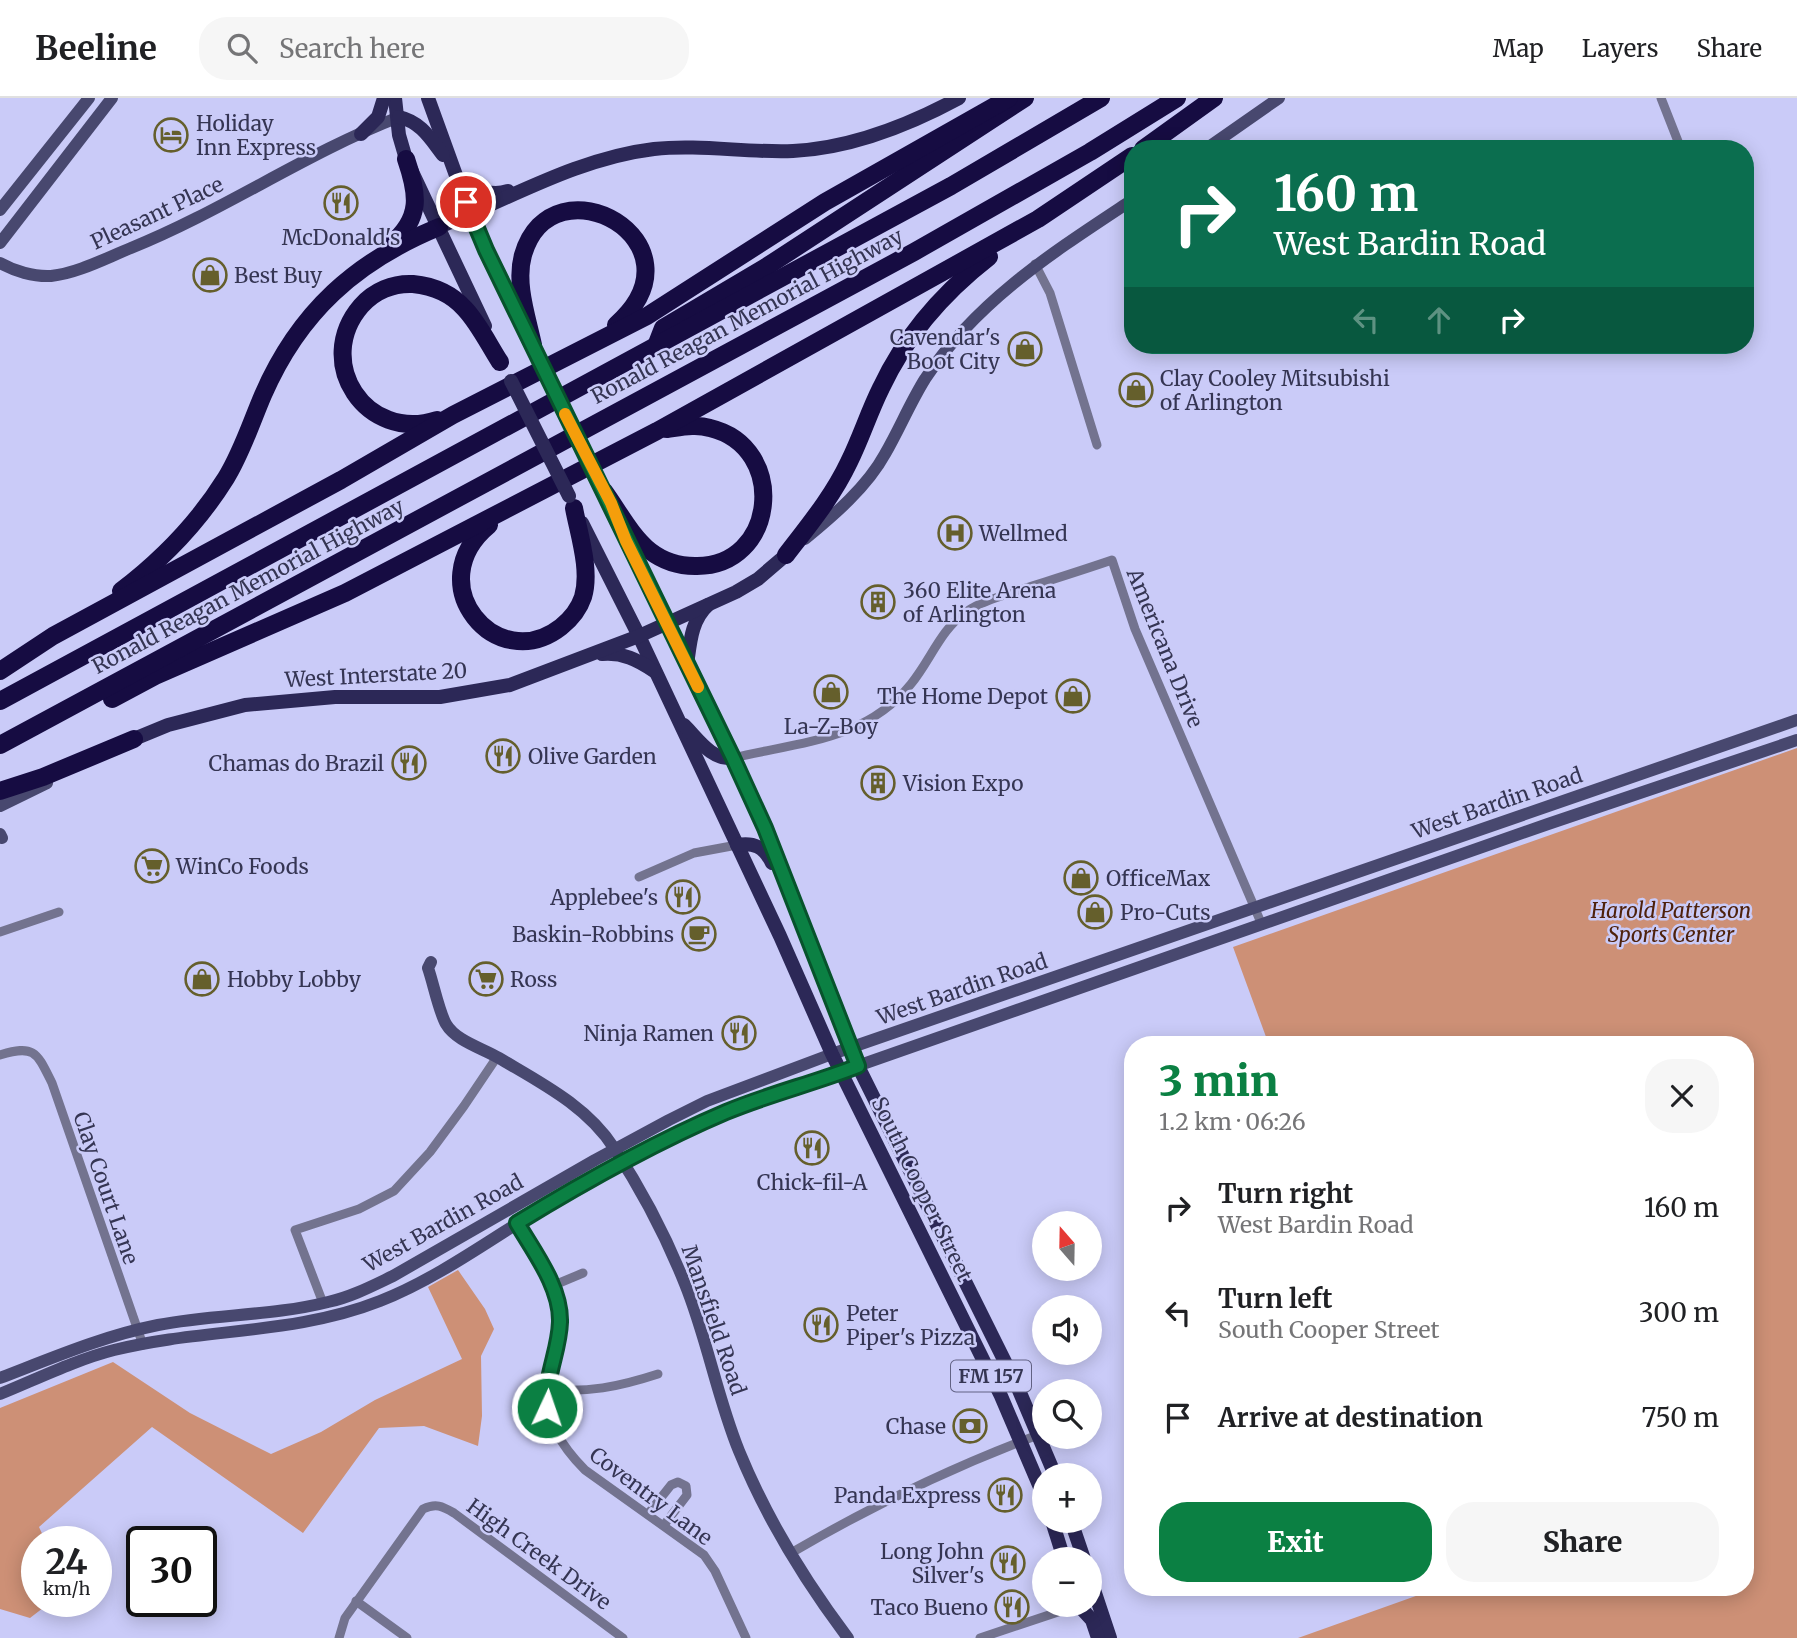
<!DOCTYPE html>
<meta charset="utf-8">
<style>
body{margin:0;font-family:Merriweather,serif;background:#f6f6f6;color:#202124;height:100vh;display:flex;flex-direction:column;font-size:26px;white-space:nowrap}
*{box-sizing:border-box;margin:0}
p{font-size:23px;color:#757577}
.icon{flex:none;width:38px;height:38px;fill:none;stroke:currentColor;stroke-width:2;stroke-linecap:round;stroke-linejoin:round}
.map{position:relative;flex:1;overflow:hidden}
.drawer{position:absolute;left:1124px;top:938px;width:630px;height:560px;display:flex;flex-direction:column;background:#fff;border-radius:28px;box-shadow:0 4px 18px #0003}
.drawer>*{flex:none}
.guide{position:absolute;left:1124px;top:42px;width:630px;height:214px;border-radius:28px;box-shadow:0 4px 18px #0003;background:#0b6e4f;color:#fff;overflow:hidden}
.needle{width:46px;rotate:340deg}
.fabs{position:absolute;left:1032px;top:1113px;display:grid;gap:14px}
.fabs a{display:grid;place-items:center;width:70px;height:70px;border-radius:50%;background:#fff;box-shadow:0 4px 18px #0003;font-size:35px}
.speed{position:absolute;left:21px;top:1428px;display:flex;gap:14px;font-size:35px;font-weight:700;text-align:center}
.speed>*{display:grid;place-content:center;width:91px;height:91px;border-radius:50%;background:#fff;box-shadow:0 4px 18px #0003;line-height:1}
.speed small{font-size:18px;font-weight:400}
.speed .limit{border:4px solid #111;border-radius:10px;background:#fff;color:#111}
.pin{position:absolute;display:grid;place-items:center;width:60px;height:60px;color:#fff;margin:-30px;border:4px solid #fff;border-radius:50%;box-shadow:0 2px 7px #0007}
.me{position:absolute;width:77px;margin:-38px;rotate:3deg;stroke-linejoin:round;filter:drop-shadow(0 0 5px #0008)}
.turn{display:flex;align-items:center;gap:24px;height:147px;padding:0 35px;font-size:32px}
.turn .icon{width:91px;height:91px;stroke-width:2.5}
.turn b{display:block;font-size:49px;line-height:60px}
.lanes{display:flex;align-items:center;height:66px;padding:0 35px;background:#0003;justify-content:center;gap:35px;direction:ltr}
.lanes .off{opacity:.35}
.round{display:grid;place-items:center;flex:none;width:74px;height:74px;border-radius:28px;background:#f6f6f6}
.summary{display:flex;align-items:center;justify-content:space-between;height:119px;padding:0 35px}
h1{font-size:42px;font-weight:800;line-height:52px;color:#0b8043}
.cta{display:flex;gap:14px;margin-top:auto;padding:14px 35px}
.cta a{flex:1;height:80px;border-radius:28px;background:#0b8043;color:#fff;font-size:28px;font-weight:800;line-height:80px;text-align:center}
.cta a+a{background:#f6f6f6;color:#202124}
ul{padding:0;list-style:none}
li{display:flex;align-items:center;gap:21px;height:105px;padding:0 35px}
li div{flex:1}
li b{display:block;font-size:26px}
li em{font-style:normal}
header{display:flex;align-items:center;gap:42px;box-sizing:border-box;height:98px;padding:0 35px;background:#fff;border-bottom:2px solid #e0e0e0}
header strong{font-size:33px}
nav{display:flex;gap:38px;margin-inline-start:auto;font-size:24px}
.search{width:490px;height:63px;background:#f6f6f6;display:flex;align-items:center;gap:18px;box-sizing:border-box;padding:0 24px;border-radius:28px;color:#757577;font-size:26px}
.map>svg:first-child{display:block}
.green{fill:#cd9076}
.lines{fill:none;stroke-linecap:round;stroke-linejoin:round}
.street{stroke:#73738f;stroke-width:9}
.secondary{stroke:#48486f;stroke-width:12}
.primary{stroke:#2c2857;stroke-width:14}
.highway{stroke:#160c42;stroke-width:18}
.primary-bridge{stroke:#2c2857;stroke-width:14}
.route-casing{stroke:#07532c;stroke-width:18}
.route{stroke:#0b8043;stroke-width:12}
.slow{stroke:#f59e0b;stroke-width:12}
.labels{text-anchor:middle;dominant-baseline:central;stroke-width:5;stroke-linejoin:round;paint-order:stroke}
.shield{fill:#cacbf8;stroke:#626284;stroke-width:2}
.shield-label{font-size:19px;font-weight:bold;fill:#353553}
.poi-label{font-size:21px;fill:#353553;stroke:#cacbf8;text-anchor:start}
.street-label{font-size:21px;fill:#353553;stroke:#cacbf8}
.park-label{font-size:21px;font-style:italic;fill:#4e210b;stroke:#cacbf8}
</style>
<header>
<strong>Beeline</strong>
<div class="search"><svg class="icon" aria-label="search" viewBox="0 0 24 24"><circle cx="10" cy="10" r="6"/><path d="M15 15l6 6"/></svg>Search here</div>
<nav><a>Map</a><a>Layers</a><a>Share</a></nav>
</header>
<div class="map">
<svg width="1797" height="1540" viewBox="0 0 1797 1540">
<rect width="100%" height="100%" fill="#cacbf8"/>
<g class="green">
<polygon points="1797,650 1797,1540 1298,1540 1441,1489 1745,1489 1745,947 1269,947 1233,849"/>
<polygon points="458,1172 485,1211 494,1231 481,1258 482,1318 478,1348 424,1328 379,1330 303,1435 152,1329 39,1429 46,1444 37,1444 37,1503 52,1503 30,1520 0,1511 0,1310 113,1264 190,1315 271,1356 321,1334 375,1302 462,1261 428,1189"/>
</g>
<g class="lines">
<g class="street">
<polyline points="1661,0 1681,51"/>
<polyline points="1035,166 1050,195 1097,347"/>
<path d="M733,660C799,644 865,643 911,586C930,563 941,531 966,514C983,502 1006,497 1026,490C1054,481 1083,472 1112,462L1135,531L1262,827"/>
<polyline points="639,779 694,755 737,747"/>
<polyline points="0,834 59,814"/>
<path d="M0,957C35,946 37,955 52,985L143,1247"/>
<path d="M517,1125C534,1154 560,1188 560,1223C560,1235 555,1249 552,1260C550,1271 546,1282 546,1292C545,1324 564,1351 585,1372L704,1457L715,1473L746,1540"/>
<polyline points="552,1188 583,1175"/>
<polyline points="323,1205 295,1132 359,1111 394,1093 430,1054 464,1008 497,959"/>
<path d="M546,1291C588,1295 618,1289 658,1276"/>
<polyline points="648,1416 671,1387 678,1384 686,1388 687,1397 664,1427"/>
<path d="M791,1455C870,1409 952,1369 1038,1337"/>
<polyline points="356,1503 407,1540"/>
<path d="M339,1540L345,1520L423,1411C436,1405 442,1408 454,1415L623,1540"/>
<polyline points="980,1540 1079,1507"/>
</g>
<g class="secondary">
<polyline points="1206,51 1279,0"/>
<polyline points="0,112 89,0"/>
<polyline points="0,145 112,0"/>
<path d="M0,165C14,173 34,179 51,178C78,175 106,160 131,150C223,113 306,55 399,19"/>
<path d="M805,441C834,417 867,389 885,356C899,332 910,305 925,281C977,202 1055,153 1132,102"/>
<polyline points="0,708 47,685"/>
<polyline points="0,736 2,740"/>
<path d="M431,864L428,870C433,884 439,914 446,926C456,943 482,950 499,960C541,985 587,1008 614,1050C641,1091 667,1141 685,1186C707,1240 717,1299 739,1353C766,1419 805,1483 848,1540"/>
<path d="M0,1280C52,1260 103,1238 158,1227C214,1216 273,1218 328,1204C351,1199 372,1188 393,1178L595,1062L669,1022L707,1003L832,956L1797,622"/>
<path d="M0,1296C37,1281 75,1262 114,1252C202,1230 294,1237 380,1203C435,1182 494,1139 545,1108C604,1072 666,1041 729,1013L1548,726L1797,642"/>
</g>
<g class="primary">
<polyline points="395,0 399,37 406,61 485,228"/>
<polyline points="428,0 470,116 540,265"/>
<path d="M399,19C421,24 430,40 443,57"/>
<polyline points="361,36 378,19 384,0"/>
<path d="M457,80C476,90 488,99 508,93"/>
<path d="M439,129C509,101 578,60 654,51C700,46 747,55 793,53C851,50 909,27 959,0"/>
<polyline points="617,421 765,730 858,968 1018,1290 1055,1377"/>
<polyline points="582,425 639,538 780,838 832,956 1001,1298 1045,1401"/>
<path d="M602,556C622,554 638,562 654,573"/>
<path d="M687,567C690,546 691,522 708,507"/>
<path d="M684,627C698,641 712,663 733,660"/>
<polyline points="134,641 168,627 245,607 335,599 440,599 510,587 639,538 736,494 758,481 786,457"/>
<path d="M737,747C754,744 764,749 772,765"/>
<polyline points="1052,1423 1064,1461"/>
<polyline points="1071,1423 1084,1461"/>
<polyline points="1090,1480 1110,1540"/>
<polyline points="1081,1510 1092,1522 1098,1540"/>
</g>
<g class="highway">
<polyline points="1143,51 1214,0"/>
<path d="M391,146C422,120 418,96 406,61"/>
<path d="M533,247C527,219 515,185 523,157C552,57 710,144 616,227"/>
<polyline points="656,248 663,230 766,169 1025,0"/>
<path d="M437,322C366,345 313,264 361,208C374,193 393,185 413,186C433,188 451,195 465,211C479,226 489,247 500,264"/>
<path d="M604,393C618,412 631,438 650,453C663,463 678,468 695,468C777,470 789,349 710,330C696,326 682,329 667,331"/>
<path d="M489,427C418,486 497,579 561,529C571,521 579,511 583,499C591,472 579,437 574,410"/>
<path d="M786,457C809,427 833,398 849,364C861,340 869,314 881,290C905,239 944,194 989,159"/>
<path d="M121,493C163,461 198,425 226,380C242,354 251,325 263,297C299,214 356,163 439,129"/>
<polyline points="0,573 53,538 341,382 453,317 647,218 825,104 1009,0"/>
<polyline points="112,601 155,578 345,495 657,333 1038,121 1132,58"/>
<polyline points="0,603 951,88 1101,0"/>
<polyline points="0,647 914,154 1090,54 1177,0"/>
<polyline points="0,693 43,679 134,641"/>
</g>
<g class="primary-bridge">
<polyline points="540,265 593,374"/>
<polyline points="511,283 569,398"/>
</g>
</g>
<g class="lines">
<defs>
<path id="route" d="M466,104L486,152L733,660L765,730L858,968C815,985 769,996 726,1014C653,1045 584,1084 517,1125C534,1154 561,1189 560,1224C559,1254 545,1277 547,1310"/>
</defs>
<use href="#route" class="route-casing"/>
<use href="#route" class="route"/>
<polyline class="slow" points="565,316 611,405 626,443 698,589"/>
</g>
<defs>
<symbol id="hotel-ring" viewBox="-11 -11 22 22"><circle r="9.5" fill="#cacbf8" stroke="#655f2c" stroke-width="1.5"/><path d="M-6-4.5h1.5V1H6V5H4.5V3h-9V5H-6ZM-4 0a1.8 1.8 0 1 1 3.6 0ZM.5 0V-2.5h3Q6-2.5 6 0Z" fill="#655f2c"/></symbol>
<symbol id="restaurant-ring" viewBox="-11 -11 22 22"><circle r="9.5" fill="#cacbf8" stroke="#655f2c" stroke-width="1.5"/><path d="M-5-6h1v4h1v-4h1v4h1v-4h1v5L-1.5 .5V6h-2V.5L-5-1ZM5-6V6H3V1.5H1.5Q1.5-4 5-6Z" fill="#655f2c"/></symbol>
<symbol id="shop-ring" viewBox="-11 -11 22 22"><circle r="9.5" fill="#cacbf8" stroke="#655f2c" stroke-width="1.5"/><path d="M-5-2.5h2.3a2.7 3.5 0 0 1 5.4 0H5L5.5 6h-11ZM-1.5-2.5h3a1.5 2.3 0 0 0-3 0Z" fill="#655f2c"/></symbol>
<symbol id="hospital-ring" viewBox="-11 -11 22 22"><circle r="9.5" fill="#cacbf8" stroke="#655f2c" stroke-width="1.5"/><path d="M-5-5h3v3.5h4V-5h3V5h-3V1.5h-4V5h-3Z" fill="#655f2c"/></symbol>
<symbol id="building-ring" viewBox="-11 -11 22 22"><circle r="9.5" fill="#cacbf8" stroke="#655f2c" stroke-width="1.5"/><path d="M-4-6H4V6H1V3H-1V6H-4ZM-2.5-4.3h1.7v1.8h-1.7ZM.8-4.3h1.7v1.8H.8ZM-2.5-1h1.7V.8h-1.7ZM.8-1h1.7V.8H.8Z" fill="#655f2c"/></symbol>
<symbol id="supermarket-ring" viewBox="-11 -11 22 22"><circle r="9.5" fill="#cacbf8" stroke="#655f2c" stroke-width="1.5"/><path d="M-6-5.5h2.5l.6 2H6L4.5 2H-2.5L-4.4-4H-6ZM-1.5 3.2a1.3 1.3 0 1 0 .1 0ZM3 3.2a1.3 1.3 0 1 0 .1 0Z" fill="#655f2c"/></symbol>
<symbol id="cafe-ring" viewBox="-11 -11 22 22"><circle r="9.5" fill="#cacbf8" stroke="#655f2c" stroke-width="1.5"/><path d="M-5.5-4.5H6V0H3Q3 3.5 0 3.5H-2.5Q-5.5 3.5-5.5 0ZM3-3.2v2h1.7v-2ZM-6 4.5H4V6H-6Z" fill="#655f2c"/></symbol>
<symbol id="bank-ring" viewBox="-11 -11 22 22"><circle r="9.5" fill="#cacbf8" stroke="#655f2c" stroke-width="1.5"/><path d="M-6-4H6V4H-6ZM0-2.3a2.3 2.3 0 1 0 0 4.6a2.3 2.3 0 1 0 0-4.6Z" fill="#655f2c"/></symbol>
</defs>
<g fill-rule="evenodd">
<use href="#hotel-ring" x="152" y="18" width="38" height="38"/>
<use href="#restaurant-ring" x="322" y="86" width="38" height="38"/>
<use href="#shop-ring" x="191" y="158" width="38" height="38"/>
<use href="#shop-ring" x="1006" y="232" width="38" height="38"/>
<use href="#shop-ring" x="1117" y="273" width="38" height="38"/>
<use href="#hospital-ring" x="936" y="416" width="38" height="38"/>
<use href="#building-ring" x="859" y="485" width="38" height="38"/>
<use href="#shop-ring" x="812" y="575" width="38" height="38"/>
<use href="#shop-ring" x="1054" y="579" width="38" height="38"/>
<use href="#restaurant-ring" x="484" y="639" width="38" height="38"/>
<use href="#restaurant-ring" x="390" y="646" width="38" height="38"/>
<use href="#building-ring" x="859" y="666" width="38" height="38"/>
<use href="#supermarket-ring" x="133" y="749" width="38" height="38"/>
<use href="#shop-ring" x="1062" y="761" width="38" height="38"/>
<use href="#restaurant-ring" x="664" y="780" width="38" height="38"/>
<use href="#shop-ring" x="1076" y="795" width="38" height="38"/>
<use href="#cafe-ring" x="680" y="817" width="38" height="38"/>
<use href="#shop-ring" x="183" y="862" width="38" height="38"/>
<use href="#supermarket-ring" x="467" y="862" width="38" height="38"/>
<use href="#restaurant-ring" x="720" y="916" width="38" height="38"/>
<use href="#restaurant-ring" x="793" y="1031" width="38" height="38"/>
<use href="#restaurant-ring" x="802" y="1208" width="38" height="38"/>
<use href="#bank-ring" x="951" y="1309" width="38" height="38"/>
<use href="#restaurant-ring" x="986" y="1378" width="38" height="38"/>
<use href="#restaurant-ring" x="989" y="1446" width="38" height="38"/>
<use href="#restaurant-ring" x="993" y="1490" width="38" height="38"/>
</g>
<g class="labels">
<rect class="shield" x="951" y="1262.5" width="80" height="31" rx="5"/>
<g class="shield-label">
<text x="991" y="1278">FM 157</text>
</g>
<g class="poi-label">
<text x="196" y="25">Holiday<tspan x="196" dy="24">Inn Express</tspan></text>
<text x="341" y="139" text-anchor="middle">McDonald's</text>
<text x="234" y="177">Best Buy</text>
<text x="1000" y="239" text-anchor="end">Cavendar's<tspan x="1000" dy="24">Boot City</tspan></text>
<text x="1160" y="280">Clay Cooley Mitsubishi<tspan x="1160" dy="24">of Arlington</tspan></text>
<text x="979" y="435">Wellmed</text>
<text x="903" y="492">360 Elite Arena<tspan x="903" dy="24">of Arlington</tspan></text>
<text x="1048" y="598" text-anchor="end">The Home Depot</text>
<text x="831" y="628" text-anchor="middle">La-Z-Boy</text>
<text x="528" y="658">Olive Garden</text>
<text x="384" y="665" text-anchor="end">Chamas do Brazil</text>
<text x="903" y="685">Vision Expo</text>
<text x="176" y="768">WinCo Foods</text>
<text x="1106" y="780">OfficeMax</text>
<text x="658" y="799" text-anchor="end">Applebee's</text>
<text x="1120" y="814">Pro-Cuts</text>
<text x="674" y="836" text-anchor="end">Baskin-Robbins</text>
<text x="227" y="881">Hobby Lobby</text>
<text x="510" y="881">Ross</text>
<text x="714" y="935" text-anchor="end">Ninja Ramen</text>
<text x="812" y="1084" text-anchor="middle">Chick-fil-A</text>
<text x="846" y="1215">Peter<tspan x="846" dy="24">Piper's Pizza</tspan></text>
<text x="946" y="1328" text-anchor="end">Chase</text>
<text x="981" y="1397" text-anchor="end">Panda Express</text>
<text x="984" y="1453" text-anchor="end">Long John<tspan x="984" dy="24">Silver's</tspan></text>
<text x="988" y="1509" text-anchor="end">Taco Bueno</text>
</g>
<g class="street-label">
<text transform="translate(157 115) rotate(-25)">Pleasant Place</text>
<text transform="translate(747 218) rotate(-28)">Ronald Reagan Memorial Highway</text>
<text transform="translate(248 488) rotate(-28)">Ronald Reagan Memorial Highway</text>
<text transform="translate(1165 550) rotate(68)">Americana Drive</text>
<text transform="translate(376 577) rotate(-3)">West Interstate 20</text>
<text transform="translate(1497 705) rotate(-19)">West Bardin Road</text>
<text transform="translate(962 891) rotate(-19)">West Bardin Road</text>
<text transform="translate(106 1090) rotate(71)">Clay Court Lane</text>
<text transform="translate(922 1091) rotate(64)">South Cooper Street</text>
<text transform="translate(443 1125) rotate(-29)">West Bardin Road</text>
<text transform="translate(714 1222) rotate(71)">Mansfield Road</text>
<text transform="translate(651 1398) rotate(37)">Coventry Lane</text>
<text transform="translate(539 1456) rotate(36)">High Creek Drive</text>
</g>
<g class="park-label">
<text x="1671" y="812">Harold Patterson<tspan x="1671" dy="24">Sports Center</tspan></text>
</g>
</g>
</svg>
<div class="fabs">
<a><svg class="needle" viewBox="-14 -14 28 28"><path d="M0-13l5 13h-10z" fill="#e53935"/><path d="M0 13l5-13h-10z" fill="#757577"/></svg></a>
<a><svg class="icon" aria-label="sound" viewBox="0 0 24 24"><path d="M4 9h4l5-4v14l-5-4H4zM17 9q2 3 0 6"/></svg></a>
<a><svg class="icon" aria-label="search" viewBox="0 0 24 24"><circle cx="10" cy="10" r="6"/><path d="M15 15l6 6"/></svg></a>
<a>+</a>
<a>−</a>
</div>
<div class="speed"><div>24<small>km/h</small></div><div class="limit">30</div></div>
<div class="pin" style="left:466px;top:104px;background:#d93025"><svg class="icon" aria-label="arrive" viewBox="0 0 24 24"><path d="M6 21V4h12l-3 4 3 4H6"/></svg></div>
<svg class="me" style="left:547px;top:1310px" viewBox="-20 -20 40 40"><circle r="17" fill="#0b8043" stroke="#fff" stroke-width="3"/><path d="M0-11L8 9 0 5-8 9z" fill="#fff"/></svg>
<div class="guide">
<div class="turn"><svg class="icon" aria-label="right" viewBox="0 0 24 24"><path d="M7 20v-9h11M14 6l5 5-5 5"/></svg><div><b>160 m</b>West Bardin Road</div></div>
<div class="lanes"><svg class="icon off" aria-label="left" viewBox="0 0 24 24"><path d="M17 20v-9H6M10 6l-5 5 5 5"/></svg><svg class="icon off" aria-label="ahead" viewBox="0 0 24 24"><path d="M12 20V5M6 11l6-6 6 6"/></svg><svg class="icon" aria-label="right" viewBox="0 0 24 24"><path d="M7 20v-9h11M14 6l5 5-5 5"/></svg></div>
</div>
<section class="drawer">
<div class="summary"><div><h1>3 min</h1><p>1.2 km · 06:26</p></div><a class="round"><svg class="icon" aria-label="close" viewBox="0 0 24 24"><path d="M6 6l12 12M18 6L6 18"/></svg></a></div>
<ul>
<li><svg class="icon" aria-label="right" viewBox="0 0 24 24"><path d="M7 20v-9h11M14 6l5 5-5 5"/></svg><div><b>Turn right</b><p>West Bardin Road</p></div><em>160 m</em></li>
<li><svg class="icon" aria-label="left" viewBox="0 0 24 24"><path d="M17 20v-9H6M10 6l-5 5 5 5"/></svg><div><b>Turn left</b><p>South Cooper Street</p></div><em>300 m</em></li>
<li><svg class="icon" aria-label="arrive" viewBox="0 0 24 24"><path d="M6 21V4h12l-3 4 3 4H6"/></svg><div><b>Arrive at destination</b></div><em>750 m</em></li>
</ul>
<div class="cta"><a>Exit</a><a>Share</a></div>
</section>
</div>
